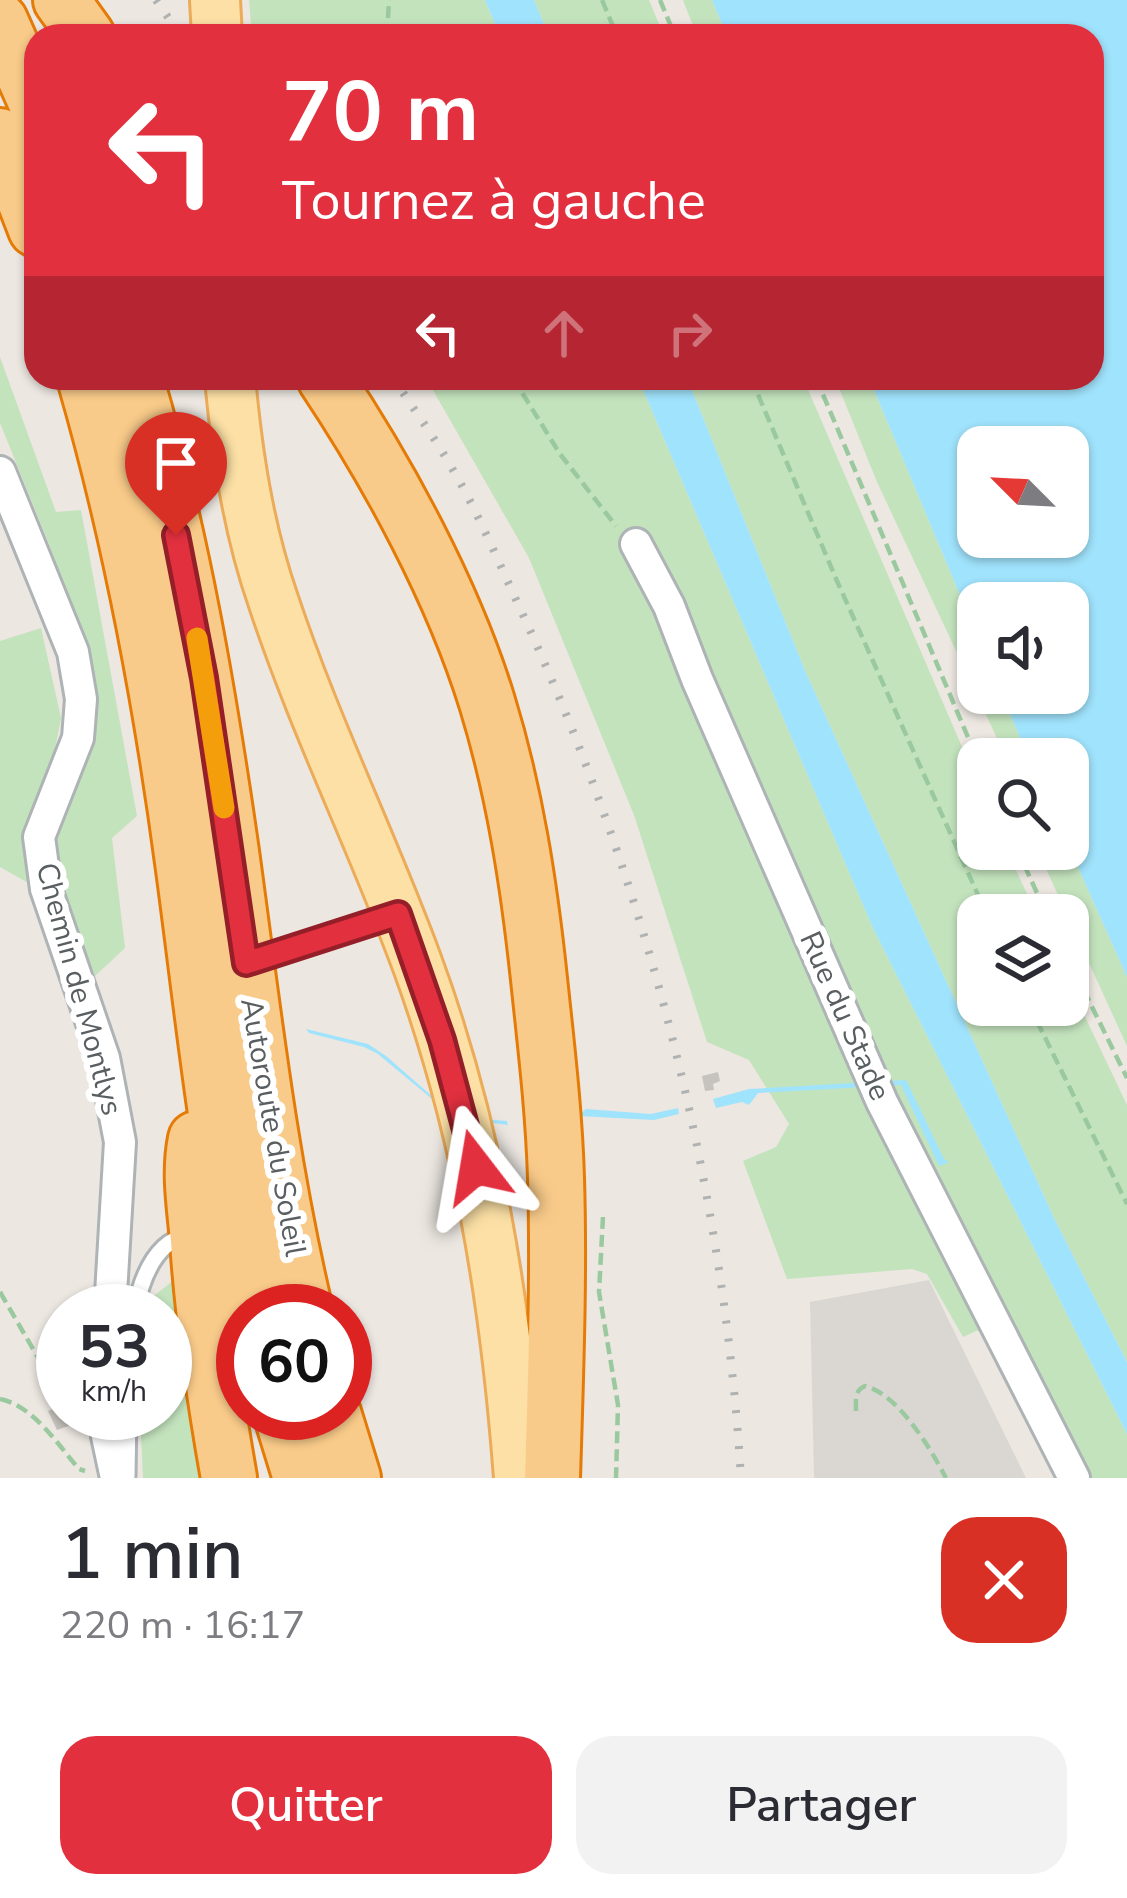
<!DOCTYPE html>
<html lang="fr">
<meta charset="utf-8">
<style>
body{margin:0;font-family:"Nunito Sans",sans-serif;background:#f2f2f3;color:#2b2b33;height:100vh;display:flex;flex-direction:column;font-size:45px;white-space:nowrap}
*{box-sizing:border-box;margin:0}
p{font-size:39px;color:#7c7c81}
.icon{flex:none;width:66px;height:66px;fill:none;stroke:currentColor;stroke-width:2;stroke-linecap:round;stroke-linejoin:round}
.map{position:relative;height:1478px;overflow:hidden}
.sheet{display:flex;flex-direction:column;background:#fff;flex:1}
.sheet>*{flex:none}
.banner{position:absolute;left:24px;top:24px;width:1080px;height:366px;border-radius:36px;box-shadow:0 3px 9px #0004;background:#e3303f;color:#fff;overflow:hidden}
.needle{width:78px;rotate:294deg}
.buttons{position:absolute;left:957px;top:426px;display:grid;gap:24px}
.buttons a{display:grid;place-items:center;width:132px;height:132px;border-radius:24px;background:#fff;box-shadow:0 3px 9px #0004;font-size:60px}
.speed{position:absolute;left:36px;top:1284px;display:flex;gap:24px;font-size:60px;font-weight:700;text-align:center}
.speed>*{display:grid;place-content:center;width:156px;height:156px;border-radius:50%;background:#fff;box-shadow:0 3px 9px #0004;line-height:1}
.speed small{font-size:30px;font-weight:400}
.speed .limit{border:18px solid #d22;background:#fff;color:#111}
.pin{position:absolute;display:grid;place-items:center;width:102px;height:102px;color:#fff;margin:-123px -51px;border-radius:50% 50% 50% 0;rotate:-45deg;box-shadow:0 0 12px #0007}
.pin .icon{rotate:45deg}
.me{position:absolute;width:132px;margin:-66px;rotate:346deg;stroke-linejoin:round;filter:drop-shadow(0 0 9px #0008)}
.turn{display:flex;align-items:center;gap:42px;height:252px;padding:0 60px;font-size:54px}
.turn .icon{width:156px;height:156px;stroke-width:2.5}
.turn b{display:block;font-size:84px;line-height:102px}
.lanes{display:flex;align-items:center;height:114px;padding:0 60px;background:#0003;justify-content:center;gap:60px;direction:ltr}
.lanes .off{opacity:.35}
.round{display:grid;place-items:center;flex:none;width:126px;height:126px;border-radius:36px;background:#f2f2f3}
.headline{display:flex;align-items:center;justify-content:space-between;height:204px;padding:0 60px}
h1{font-size:72px;font-weight:600;line-height:90px}
.cta{display:flex;gap:24px;margin-top:auto;padding:24px 60px}
.cta a{flex:1;height:138px;border-radius:36px;background:#e3303f;color:#fff;font-size:48px;font-weight:600;line-height:138px;text-align:center}
.cta a+a{background:#f2f2f3;color:#2b2b33}
.map>svg:first-child{display:block}
.industrial{fill:#dad7d3}
.green{fill:#c3e3bd}
.water{fill:#a0e3fc;fill-rule:evenodd}
.building{fill:#c6c2bd}
.lines{fill:none;stroke-linecap:round;stroke-linejoin:round}
.service-casing{stroke:#aeb3b6;stroke-width:21}
.minor-casing{stroke:#aeb3b6;stroke-width:36}
.primary-casing{stroke:#ecab59;stroke-width:54}
.motorway-casing{stroke:#e57b07;stroke-width:60}
.path{stroke:#9ac99f;stroke-width:4.5;stroke-dasharray:12 6;stroke-linecap:butt}
.service{stroke:#fff;stroke-width:15}
.minor{stroke:#fff;stroke-width:30}
.primary{stroke:#fce0a5;stroke-width:48}
.motorway{stroke:#f9cb8a;stroke-width:54}
.rail{stroke:#b0b1b1;stroke-width:8;stroke-dasharray:3 15;stroke-linecap:butt}
.route-casing{stroke:#941f29;stroke-width:30}
.route{stroke:#e3303f;stroke-width:21}
.slow{stroke:#f59e0b;stroke-width:21}
.labels{text-anchor:middle;dominant-baseline:central;stroke-width:12;stroke-linejoin:round;paint-order:stroke}
.street-label{font-size:30px;fill:#595e61;stroke:#fff}
</style>
<div class="map">
<svg width="1127" height="1478" viewBox="0 0 1127 1478">
<rect width="100%" height="100%" fill="#ece7e1"/>
<polygon class="industrial" points="929,1280 1026,1478 814,1478 810,1302"/>
<g class="green">
<polygon points="249,0 485,0 500,36 252,36"/>
<polygon points="534,0 649,0 664,36 549,36"/>
<polygon points="683,0 712,0 727,36 697,36"/>
<polygon points="0,357 56,512 81,510 137,816 112,838 125,948 95,976 57,878 57,826 96,732 95,681 49,544 0,423"/>
<polygon points="426,378 638,378 872,926 1127,1434 1127,1478 1086,1478 1009,1330 976,1331 963,1337 927,1274 912,1269 787,1279 743,1161 776,1147 789,1124 749,1060 707,1042 634,815 529,558"/>
<polygon points="687,378 803,378 978,784 978,849 1006,849 1037,915 978,915 978,1005 1068,1005 1068,981 1127,1105 1127,1362 1054,1218 806,673"/>
<polygon points="835,378 869,378 978,638 978,693 1001,693 1029,759 1003,759 1002,749 877,482"/>
<polygon points="41,628 61,718 52,765 27,822 30,884 0,867 0,641"/>
<polygon points="1068,845 1127,977 1127,1046 1037,849 1068,849"/>
<polygon points="174,1280 208,1478 143,1478 140,1413 165,1413 165,1311 149,1311 155,1295"/>
</g>
<g class="water">
<polygon points="485,0 534,0 549,36 500,36"/>
<path d="M712,0H1127V977L1068,845V759H1029L1001,693H1068V603H978V638L869,378H1092V36H727ZM1068,447V537H978V447Z"/>
<polygon points="638,378 687,378 806,673 1054,1218 1127,1362 1127,1434 872,926"/>
<polygon points="306,1029 368,1044 386,1056 442,1105 469,1118 507,1121 508,1125 462,1119 438,1104 378,1054 364,1047 309,1033"/>
<polygon points="906,1080 944,1159 949,1162 939,1166 901,1085 758,1093 749,1105 742,1102 716,1108 713,1099 749,1089"/>
<polygon points="678,1108 679,1114 654,1120 578,1116 586,1109 651,1114"/>
</g>
<g class="building">
<polygon points="718,1072 720,1081 713,1084 714,1090 705,1091 702,1076"/>
<polygon points="63,1404 63,1413 69,1413 74,1424 57,1430 48,1411"/>
</g>
<g class="lines">
<defs>
<g id="service">
<polyline points="254,960 392,916"/>
<path d="M135,1311C141,1280 154,1242 188,1235"/>
<polyline points="127,1476 128,1413"/>
</g>
<g id="minor">
<polyline points="0,472 73,652 81,699 78,738 39,837 46,889 104,1058 120,1142 110,1311"/>
<polyline points="636,544 669,606 697,679 882,1102 1074,1478"/>
<polyline points="105,1413 107,1436 116,1478"/>
</g>
<g id="primary">
<polyline points="215,0 217,36"/>
<path d="M230,378C237,453 248,528 273,600C314,724 372,841 417,963C478,1129 506,1302 519,1478"/>
</g>
<g id="motorway">
<polyline points="61,0 87,36"/>
<polyline points="0,21 36,102"/>
<polyline points="0,136 36,229"/>
<path d="M85,378C132,540 162,703 184,869C204,1017 218,1166 253,1311"/>
<path d="M135,378C181,533 208,692 231,852C252,1005 269,1160 305,1311"/>
<path d="M325,378C389,474 453,592 487,702C515,793 529,885 539,979C546,1045 554,1111 556,1178C559,1278 555,1378 552,1478"/>
<path d="M196,1139C189,1173 195,1206 198,1240C203,1320 215,1399 229,1478"/>
<polyline points="281,1413 301,1478"/>
<polyline points="333,1413 353,1478"/>
</g>
</defs>
<use href="#service" class="service-casing"/>
<use href="#minor" class="minor-casing"/>
<use href="#primary" class="primary-casing"/>
<use href="#motorway" class="motorway-casing"/>
<g class="path">
<polyline points="602,0 617,36"/>
<polyline points="660,0 675,36"/>
<polyline points="387,36 389,0"/>
<polyline points="513,378 560,454 616,526"/>
<polyline points="751,378 837,581 987,915"/>
<polyline points="816,378 978,761"/>
<polyline points="1017,849 1047,915"/>
<polyline points="1068,958 1127,1078"/>
<polyline points="1029,1005 1127,1204"/>
<polyline points="603,1217 599,1292 618,1405 616,1478"/>
<polyline points="0,1292 44,1368 63,1393"/>
<path d="M0,1399C34,1406 58,1445 79,1469L85,1471"/>
<path d="M856,1411C856,1400 854,1391 865,1386C898,1394 931,1449 946,1478"/>
</g>
<use href="#service" class="service"/>
<use href="#minor" class="minor"/>
<use href="#primary" class="primary"/>
<use href="#motorway" class="motorway"/>
<g class="rail">
<polyline points="156,0 181,36"/>
<path d="M393,378C413,408 435,438 453,470C480,516 501,568 524,617C648,888 723,1181 741,1478"/>
</g>
</g>
<g class="lines">
<defs>
<polyline id="route" points="176,535 204,678 246,963 398,914 442,1040 476,1167"/>
</defs>
<use href="#route" class="route-casing"/>
<use href="#route" class="route"/>
<polyline class="slow" points="197,638 224,808"/>
</g>
<g class="labels">
<g class="street-label">
<text transform="translate(79 989) rotate(75)">Chemin de Montlys</text>
<text transform="translate(845 1016) rotate(66)">Rue du Stade</text>
<text transform="translate(273 1127) rotate(80)">Autoroute du Soleil</text>
</g>
</g>
</svg>
<div class="buttons">
<a><svg class="needle" viewBox="-14 -14 28 28"><path d="M0-13l5 13h-10z" fill="#e53935"/><path d="M0 13l5-13h-10z" fill="#7c7c81"/></svg></a>
<a><svg class="icon" aria-label="sound" viewBox="0 0 24 24"><path d="M4 9h4l5-4v14l-5-4H4zM17 9q2 3 0 6"/></svg></a>
<a><svg class="icon" aria-label="search" viewBox="0 0 24 24"><circle cx="10" cy="10" r="6"/><path d="M15 15l6 6"/></svg></a>
<a><svg class="icon" aria-label="layers" viewBox="0 0 24 24"><path d="M12 4l9 5-9 5-9-5zM3 14l9 5 9-5"/></svg></a>
</div>
<div class="speed"><div>53<small>km/h</small></div><div class="limit">60</div></div>
<div class="pin" style="left:176px;top:535px;background:#d93025"><svg class="icon" aria-label="arrive" viewBox="0 0 24 24"><path d="M6 21V4h12l-3 4 3 4H6"/></svg></div>
<svg class="me" style="left:476px;top:1167px" viewBox="-20 -20 40 40"><path d="M0-17L14 15 0 8-14 15z" fill="#e3303f" stroke="#fff" stroke-width="4"/></svg>
<div class="banner">
<div class="turn"><svg class="icon" aria-label="left" viewBox="0 0 24 24"><path d="M17 20v-9H6M10 6l-5 5 5 5"/></svg><div><b>70 m</b>Tournez à gauche</div></div>
<div class="lanes"><svg class="icon" aria-label="left" viewBox="0 0 24 24"><path d="M17 20v-9H6M10 6l-5 5 5 5"/></svg><svg class="icon off" aria-label="ahead" viewBox="0 0 24 24"><path d="M12 20V5M6 11l6-6 6 6"/></svg><svg class="icon off" aria-label="right" viewBox="0 0 24 24"><path d="M7 20v-9h11M14 6l5 5-5 5"/></svg></div>
</div>
</div>
<section class="sheet">
<div class="headline"><div><h1>1 min</h1><p>220 m · 16:17</p></div><a class="round" style="background:#d93025;color:#fff"><svg class="icon" aria-label="close" viewBox="0 0 24 24"><path d="M6 6l12 12M18 6L6 18"/></svg></a></div>
<div class="cta"><a>Quitter</a><a>Partager</a></div>
</section>
